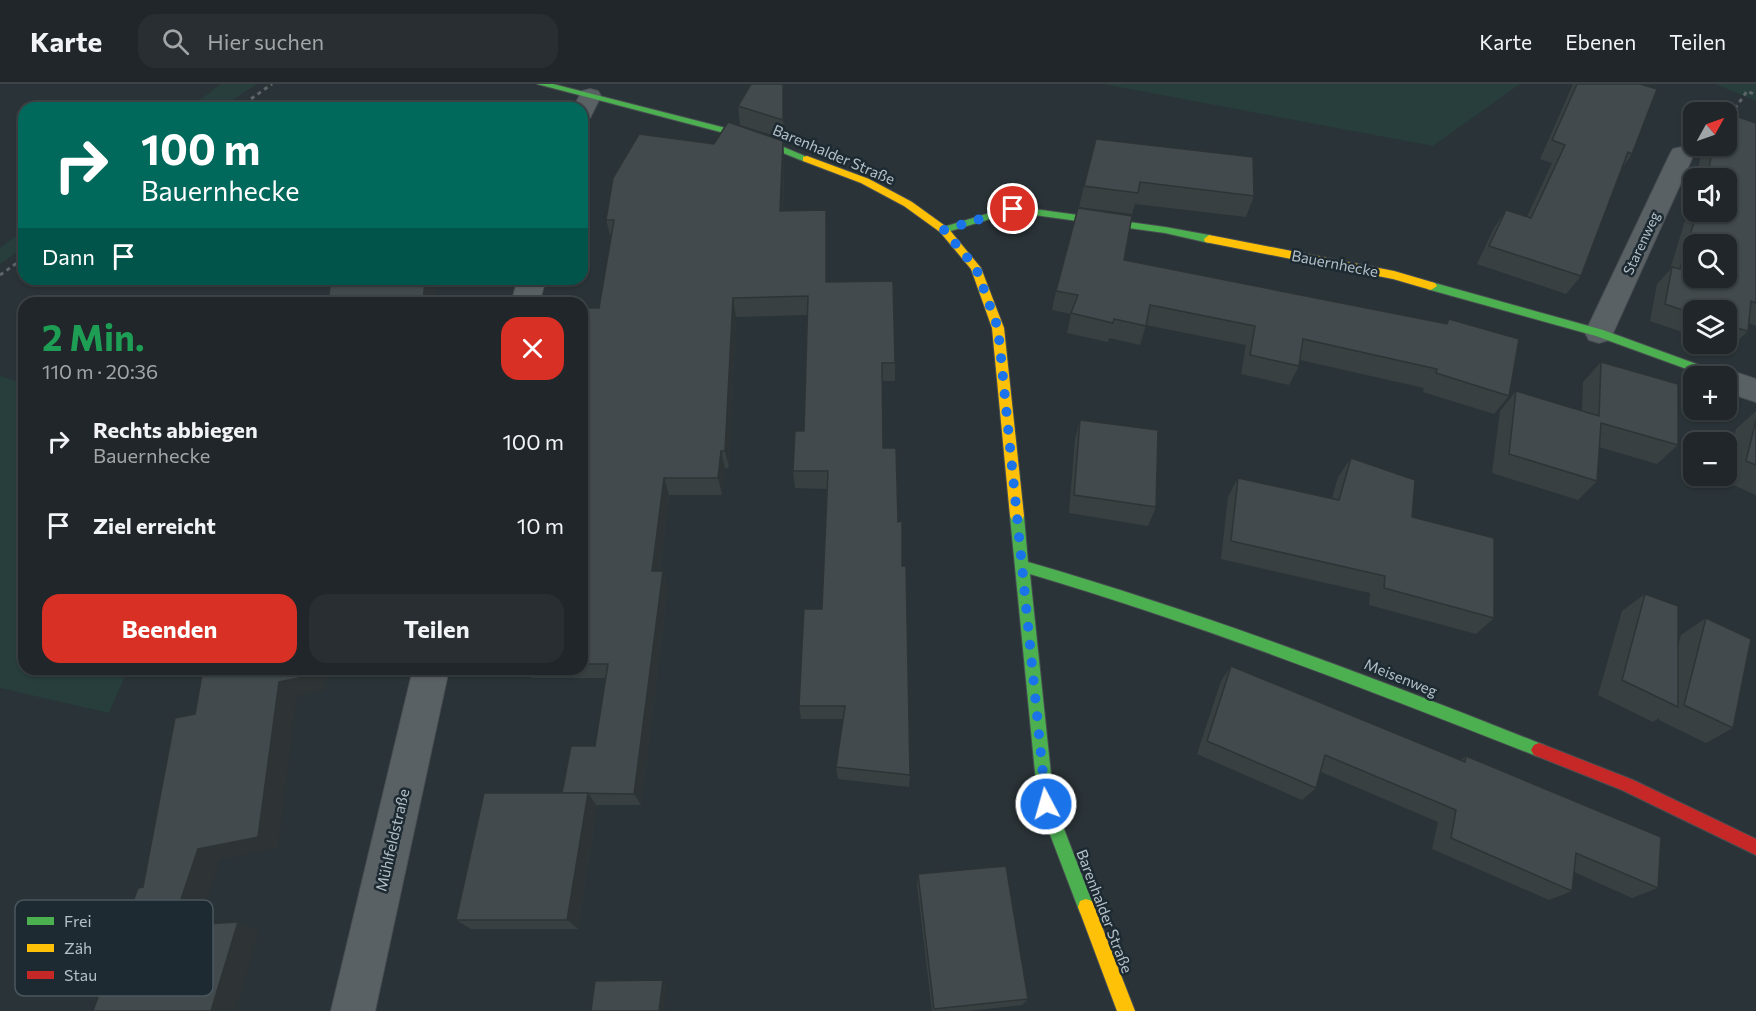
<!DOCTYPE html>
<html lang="de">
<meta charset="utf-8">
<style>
body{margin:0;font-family:Commissioner,sans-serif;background:#282e31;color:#f1f3f6;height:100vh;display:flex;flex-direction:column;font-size:22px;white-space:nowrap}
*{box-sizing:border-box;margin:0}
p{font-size:20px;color:#a2a5a8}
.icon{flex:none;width:33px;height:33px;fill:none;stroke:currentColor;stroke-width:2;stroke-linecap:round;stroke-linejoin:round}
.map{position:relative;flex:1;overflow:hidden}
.sheet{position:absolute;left:18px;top:213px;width:570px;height:378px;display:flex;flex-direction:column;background:#202629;border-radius:18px;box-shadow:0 2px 4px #0004,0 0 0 2px #3d4346}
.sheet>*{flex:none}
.guide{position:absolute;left:18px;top:18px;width:570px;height:183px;border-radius:18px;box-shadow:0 2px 4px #0004,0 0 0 2px #3d4346;background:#00695c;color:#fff;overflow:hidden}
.needle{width:39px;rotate:50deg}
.fabs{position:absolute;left:1683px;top:18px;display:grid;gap:12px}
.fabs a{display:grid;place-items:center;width:54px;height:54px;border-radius:12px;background:#202629;box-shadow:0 2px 4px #0004,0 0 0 2px #3d4346;font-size:30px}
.pin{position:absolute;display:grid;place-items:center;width:51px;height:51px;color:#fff;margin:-26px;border:3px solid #fff;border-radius:50%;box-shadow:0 2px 6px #0007}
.me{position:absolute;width:66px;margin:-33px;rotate:354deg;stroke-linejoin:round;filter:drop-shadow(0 0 4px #0008)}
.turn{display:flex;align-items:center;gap:21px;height:126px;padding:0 24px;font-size:27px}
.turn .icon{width:78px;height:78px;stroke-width:2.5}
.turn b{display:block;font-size:42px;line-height:51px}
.then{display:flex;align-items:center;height:57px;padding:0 24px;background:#0003;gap:12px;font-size:22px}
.round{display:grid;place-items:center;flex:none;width:63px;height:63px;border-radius:18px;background:#282e31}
.headline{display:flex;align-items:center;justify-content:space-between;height:102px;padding:0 24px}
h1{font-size:36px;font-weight:700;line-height:45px;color:#1e9e55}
.action{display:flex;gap:12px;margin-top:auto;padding:12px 24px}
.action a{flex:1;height:69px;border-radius:18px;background:#d93025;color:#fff;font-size:24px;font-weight:700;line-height:69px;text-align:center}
.action a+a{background:#282e31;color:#f1f3f6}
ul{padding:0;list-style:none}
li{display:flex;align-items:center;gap:18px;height:84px;padding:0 24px}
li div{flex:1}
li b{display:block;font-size:22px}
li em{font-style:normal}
header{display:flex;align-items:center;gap:36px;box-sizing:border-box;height:84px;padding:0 30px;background:#202629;border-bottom:2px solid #3d4346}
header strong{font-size:28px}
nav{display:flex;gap:33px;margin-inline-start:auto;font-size:21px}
.search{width:420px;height:54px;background:#282e31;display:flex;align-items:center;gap:15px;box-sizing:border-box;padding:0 21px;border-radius:18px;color:#a2a5a8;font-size:22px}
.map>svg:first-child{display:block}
.green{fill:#273e3c}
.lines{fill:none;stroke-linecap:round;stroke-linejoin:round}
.street-casing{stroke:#484e52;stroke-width:2}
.fast-casing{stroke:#484e52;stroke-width:2}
.slow-casing{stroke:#484e52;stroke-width:2}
.jam-casing{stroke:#484e52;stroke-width:2}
.path{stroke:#5d6569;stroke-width:3;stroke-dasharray:4 4;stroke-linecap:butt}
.street{fill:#5a6165;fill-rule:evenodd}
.fast{fill:#4caf50;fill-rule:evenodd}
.slow{fill:#ffc107;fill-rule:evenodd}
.jam{fill:#c62828;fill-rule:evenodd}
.wall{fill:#394042}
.shaded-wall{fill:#2e3436}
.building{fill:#424a4d;stroke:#2e3436;stroke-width:1.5;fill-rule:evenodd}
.route{stroke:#1a73e8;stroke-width:10;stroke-dasharray:0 18}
.labels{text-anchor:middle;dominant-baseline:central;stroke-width:5;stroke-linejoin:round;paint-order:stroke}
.far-street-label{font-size:14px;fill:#b4c0c8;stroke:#1d2a32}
.street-label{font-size:15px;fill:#b4c0c8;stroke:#1d2a32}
.key{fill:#1d2a32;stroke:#4a575f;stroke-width:1.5}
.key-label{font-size:16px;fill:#b4c0c8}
</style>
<header>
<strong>Karte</strong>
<div class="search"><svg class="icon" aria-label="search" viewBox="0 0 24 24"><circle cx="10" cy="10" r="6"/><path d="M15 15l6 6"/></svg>Hier suchen</div>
<nav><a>Karte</a><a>Ebenen</a><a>Teilen</a></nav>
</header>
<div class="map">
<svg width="1756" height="927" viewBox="0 0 1756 927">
<rect width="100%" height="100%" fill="#2a3337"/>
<g class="green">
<polygon points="221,0 257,0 220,24 189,24"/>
<polygon points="1103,0 1520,0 1433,62"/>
<polygon points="1715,0 1756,0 1756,17"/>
<polygon points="24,146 24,163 0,180 0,164"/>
<polygon points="0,292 24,299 24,585 128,585 109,629 0,604"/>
</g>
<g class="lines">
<defs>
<g id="street">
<polygon points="590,5 598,7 601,12 590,34 582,36 582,24 573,24 582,7"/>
<polygon points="1682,63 1691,65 1694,70 1613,249 1609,256 1599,259 1589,256 1585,249 1670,70 1673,65"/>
<polygon points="518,195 546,195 539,219 511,219"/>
<polygon points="1726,285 1756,295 1756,318 1726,308 1726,292 1713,292 1716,288"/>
<polygon points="413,585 449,585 375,927 331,927"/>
</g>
<g id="fast">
<polygon points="537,0 553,0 757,52 812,75 807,78 803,77 751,56"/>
<polygon points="1013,122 1165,143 1209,151 1214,155 1209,159 1165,149 1013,128 944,149 939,146 940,144"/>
<polygon points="1431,198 1603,246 1721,289 1723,292 1706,292 1596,252 1427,205 1427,199"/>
<path d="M1017,427L1022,428L1024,432L1028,478C1204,529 1375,594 1544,661L1547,666L1544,671L1539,673C1371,607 1203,541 1030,490L1054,719L1094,823L1092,829L1086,831L1080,829L1038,719L1010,432L1012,428Z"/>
</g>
<g id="slow">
<polygon points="807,72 869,95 912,118 948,144 981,184 1004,244 1024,432 1022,436 1012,436 1010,432 992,244 971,185 940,148 904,122 861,99 803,77 803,73"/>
<polygon points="1209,151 1394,187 1435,199 1437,202 1431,206 1393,195 1205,158 1204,155"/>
<polygon points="1086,815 1092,817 1135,927 1117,927 1078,823 1080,817"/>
</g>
<polygon id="jam" points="1539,659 1633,696 1756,755 1756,771 1622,706 1534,671 1531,666 1534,661"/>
</defs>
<use href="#street" class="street-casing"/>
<use href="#fast" class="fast-casing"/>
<use href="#slow" class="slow-casing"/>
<use href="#jam" class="jam-casing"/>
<g class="path">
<polyline points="238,24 272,0"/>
<polyline points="1726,38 1747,7 1756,11"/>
<polyline points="0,191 24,174"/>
</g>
<use href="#street" class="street"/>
<use href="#fast" class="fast"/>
<use href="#slow" class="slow"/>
<use href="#jam" class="jam"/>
</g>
<g class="wall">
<polygon points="751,0 785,0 785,55 740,41 738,22"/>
<polygon points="1573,0 1640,0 1632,70 1622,84 1581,192 1566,210 1477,180 1494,144 1506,126 1527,133 1552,79 1540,75"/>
<polygon points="1756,39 1756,242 1749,239 1748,247 1730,264 1716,260 1726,260 1726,226 1694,226 1694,252 1650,237 1657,200 1670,186 1691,117 1694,106 1694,128 1726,128 1726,94 1696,94 1703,62 1726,62"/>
<polygon points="1096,55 1254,112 1246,133 1135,120 1132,130 1079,123 1084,102"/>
<polygon points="783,57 784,77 783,127 826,126 827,198 895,279 895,297 882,297 883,364 898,438 902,482 910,691 909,703 838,695 836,683 843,635 801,635 799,622 822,525 827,405 795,404 793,387 804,347 807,231 736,233 729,384 725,384 722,411 669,411 660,487 663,487 668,503 641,721 597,721 597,722 578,845 471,845 456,836 562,709 595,662 606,594 531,594 524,585 582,585 582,252 599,224 611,154 606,136 714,60"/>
<polygon points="1124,176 1445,240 1449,235 1509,312 1494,330 1423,308 1424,304 1300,276 1299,282 1289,301 1241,290 1246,261 1146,241 1140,261 1109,254 1108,258 1067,249 1071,230 1052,226 1056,207"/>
<polygon points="1601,278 1678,361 1657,380 1599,363 1597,397 1578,416 1492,389 1500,327 1516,307 1582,327 1583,298"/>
<polygon points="1756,327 1756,411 1722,396 1723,392 1726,392 1726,380 1736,345"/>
<polygon points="1080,336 1156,423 1148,442 1069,429 1075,355"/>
<polygon points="1351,374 1412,433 1494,534 1476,550 1369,521 1370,509 1221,475 1228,413 1238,394 1332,414 1338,393"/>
<polygon points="1645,510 1678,562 1681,551 1706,534 1733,644 1706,659 1659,636 1659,634 1653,638 1598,611 1622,527"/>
<polygon points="1231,582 1460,676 1466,672 1658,804 1632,814 1574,788 1572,807 1549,816 1432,765 1438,738 1321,688 1316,704 1302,716 1197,670 1221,597"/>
<polygon points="918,790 1028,915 1022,921 968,927 932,927 917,800"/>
</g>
<g class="shaded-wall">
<polygon points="783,0 785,0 785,55 783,36"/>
<polygon points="783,57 784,77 782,146 780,127"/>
<polygon points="826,126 827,146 827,217 826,198"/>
<polygon points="425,195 437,195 435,219 423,219"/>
<polygon points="733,214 736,233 729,384 725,367"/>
<polygon points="721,367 725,384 722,411 718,394"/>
<polygon points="664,394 669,411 658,503 652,487"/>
<polygon points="663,487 668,503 641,721 634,710"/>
<polygon points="309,585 328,585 325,607 297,612 278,764 220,776 196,850 172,842 198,765 279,598"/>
<polygon points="588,709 597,722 578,845 567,836"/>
<polygon points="238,838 259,847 236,927 211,927"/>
<polygon points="663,896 667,900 664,927 659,927"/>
</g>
<g class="building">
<polygon points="751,0 783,0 783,36 738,22"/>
<polygon points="1577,0 1640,0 1657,5 1632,70 1628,68 1581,192 1489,162 1506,126 1531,134 1565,61 1552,56"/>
<path d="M1726,29L1756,39V219L1751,217L1748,247L1726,241V226H1694V230L1665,220L1672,183L1680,185L1697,128H1726V94H1707L1713,62H1726ZM1694,160H1726V194H1694Z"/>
<polygon points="728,38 783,57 780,127 826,126 826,198 893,197 895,279 882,279 883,364 896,364 898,438 902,437 902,482 906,482 910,691 836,683 845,622 799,622 804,525 822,525 828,387 793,387 795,347 804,347 808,212 733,214 725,367 721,367 718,394 664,394 652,487 663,487 634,710 562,709 571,662 595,662 608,580 582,580 582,252 588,224 599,224 614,136 606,136 613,94 639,50 714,60"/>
<polygon points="1096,55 1253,73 1254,112 1140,98 1138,109 1084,102"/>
<polygon points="1078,124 1132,132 1124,176 1447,240 1449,235 1519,255 1509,312 1436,289 1437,285 1303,255 1299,282 1250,271 1255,242 1150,221 1146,242 1114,235 1113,239 1071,229 1078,211 1056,207"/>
<polygon points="331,195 425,195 423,219 328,219"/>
<polygon points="1601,278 1678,300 1678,361 1601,339 1597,397 1509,370 1516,307 1599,332"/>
<polygon points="1080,336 1158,346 1156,423 1074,411"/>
<polygon points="1756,336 1756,381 1746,377"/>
<polygon points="1351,374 1415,396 1412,433 1494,454 1494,534 1384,504 1385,492 1231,457 1238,394 1339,416"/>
<polygon points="1645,510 1678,522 1678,623 1622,596"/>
<polygon points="1706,534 1751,555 1733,644 1684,621"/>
<polygon points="1231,582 1465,678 1466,672 1661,753 1658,804 1576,769 1572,807 1451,754 1456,726 1325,671 1316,704 1207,657"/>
<polygon points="203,585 309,585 309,592 279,598 258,753 198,765 172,842 238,838 211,927 93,927 138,804 143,803 175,634 195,630"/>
<polygon points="484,709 588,709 567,836 456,836"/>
<polygon points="1006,782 1028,915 934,925 918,790"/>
<polygon points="663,896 659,927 591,927 595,897"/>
</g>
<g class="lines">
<polyline class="route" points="1013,125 944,146 976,184 998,244 1046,720"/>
</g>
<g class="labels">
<g class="far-street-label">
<text transform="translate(1641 159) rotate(-65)">Starenweg</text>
</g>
<g class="street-label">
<text transform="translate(834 70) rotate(23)">Barenhalder Straße</text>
<text transform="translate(1335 179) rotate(11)">Bauernhecke</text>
<text transform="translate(1401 593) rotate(22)">Meisenweg</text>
<text transform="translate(392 756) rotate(-77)">Mühlfeldstraße</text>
<text transform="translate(1105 827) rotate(69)">Barenhalder Straße</text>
</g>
</g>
<rect x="15" y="816" width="198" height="96" rx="9" class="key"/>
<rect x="27" y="833" width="27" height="8" fill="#4caf50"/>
<rect x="27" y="860" width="27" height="8" fill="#ffc107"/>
<rect x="27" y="887" width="27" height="8" fill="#c62828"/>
<g class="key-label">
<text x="64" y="843">Frei</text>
<text x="64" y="870">Zäh</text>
<text x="64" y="897">Stau</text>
</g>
</svg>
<div class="fabs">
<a><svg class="needle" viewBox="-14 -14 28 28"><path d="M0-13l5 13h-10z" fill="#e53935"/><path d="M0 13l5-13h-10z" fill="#a2a5a8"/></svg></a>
<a><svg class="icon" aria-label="sound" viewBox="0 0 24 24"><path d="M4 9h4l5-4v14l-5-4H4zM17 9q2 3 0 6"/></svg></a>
<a><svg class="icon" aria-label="search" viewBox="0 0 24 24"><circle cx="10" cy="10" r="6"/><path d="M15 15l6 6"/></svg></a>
<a><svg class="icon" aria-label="layers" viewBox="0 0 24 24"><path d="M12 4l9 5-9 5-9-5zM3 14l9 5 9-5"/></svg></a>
<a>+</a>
<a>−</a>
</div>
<div class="pin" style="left:1013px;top:125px;background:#d93025"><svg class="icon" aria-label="arrive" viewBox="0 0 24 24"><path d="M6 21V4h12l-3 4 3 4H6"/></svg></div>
<svg class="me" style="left:1046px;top:720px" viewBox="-20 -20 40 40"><circle r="17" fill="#1a73e8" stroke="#fff" stroke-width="3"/><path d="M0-11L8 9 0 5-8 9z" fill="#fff"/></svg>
<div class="guide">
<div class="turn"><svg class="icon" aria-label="right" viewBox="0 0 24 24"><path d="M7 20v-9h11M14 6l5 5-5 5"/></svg><div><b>100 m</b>Bauernhecke</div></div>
<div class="then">Dann<svg class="icon" aria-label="arrive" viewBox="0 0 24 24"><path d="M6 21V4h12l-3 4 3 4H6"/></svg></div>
</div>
<section class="sheet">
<div class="headline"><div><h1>2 Min.</h1><p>110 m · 20:36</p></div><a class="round" style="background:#d93025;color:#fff"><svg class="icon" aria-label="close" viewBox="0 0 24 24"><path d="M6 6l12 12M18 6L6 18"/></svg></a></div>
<ul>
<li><svg class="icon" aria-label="right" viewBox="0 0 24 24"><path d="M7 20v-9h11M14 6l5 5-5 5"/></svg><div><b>Rechts abbiegen</b><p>Bauernhecke</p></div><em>100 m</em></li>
<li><svg class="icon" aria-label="arrive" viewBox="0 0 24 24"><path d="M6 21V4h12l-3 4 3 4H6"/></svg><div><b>Ziel erreicht</b></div><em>10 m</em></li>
</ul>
<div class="action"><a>Beenden</a><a>Teilen</a></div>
</section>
</div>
